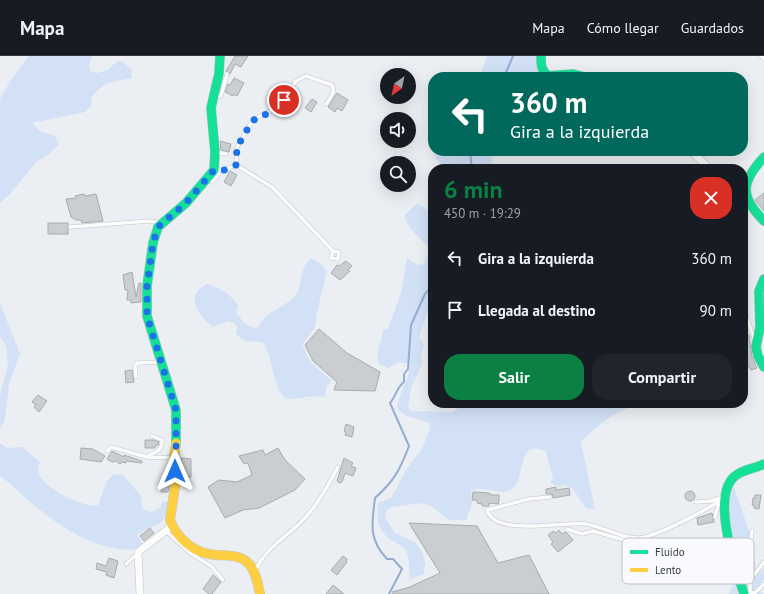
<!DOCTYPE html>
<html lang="es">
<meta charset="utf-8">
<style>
body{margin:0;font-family:"PT Sans",sans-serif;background:#20242c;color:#f1f3f6;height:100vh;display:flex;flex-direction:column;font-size:15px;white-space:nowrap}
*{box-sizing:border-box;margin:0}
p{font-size:13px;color:#9ea1a6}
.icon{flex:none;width:22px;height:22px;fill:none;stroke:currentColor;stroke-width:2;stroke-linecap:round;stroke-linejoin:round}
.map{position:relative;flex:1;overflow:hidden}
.drawer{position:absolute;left:428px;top:108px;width:320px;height:244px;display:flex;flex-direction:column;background:#171b24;border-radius:16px;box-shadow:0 4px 16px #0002}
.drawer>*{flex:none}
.top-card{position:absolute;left:428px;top:16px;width:320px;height:84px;border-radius:16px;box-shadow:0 4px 16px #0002;background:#00695c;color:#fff;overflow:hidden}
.needle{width:26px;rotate:213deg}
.buttons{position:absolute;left:380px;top:12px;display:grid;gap:8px}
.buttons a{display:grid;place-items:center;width:36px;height:36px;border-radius:50%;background:#171b24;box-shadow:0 4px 16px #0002;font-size:20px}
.pin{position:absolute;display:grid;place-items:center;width:34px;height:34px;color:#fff;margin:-17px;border:2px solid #fff;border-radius:50%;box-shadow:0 1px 4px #0007}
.me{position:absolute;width:44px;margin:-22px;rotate:0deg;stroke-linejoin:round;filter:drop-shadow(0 0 3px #0008)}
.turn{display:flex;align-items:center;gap:14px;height:84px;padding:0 16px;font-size:18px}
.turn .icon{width:52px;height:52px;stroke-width:2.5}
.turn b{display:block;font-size:28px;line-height:34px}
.round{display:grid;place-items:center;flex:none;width:42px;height:42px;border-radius:16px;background:#20242c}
.summary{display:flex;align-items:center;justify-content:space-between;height:68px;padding:0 16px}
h1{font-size:24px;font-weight:700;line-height:30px;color:#0b8043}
.cta{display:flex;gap:8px;margin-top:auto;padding:8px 16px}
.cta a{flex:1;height:46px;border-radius:16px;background:#0b8043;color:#fff;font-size:16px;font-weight:700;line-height:46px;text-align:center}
.cta a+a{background:#20242c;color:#f1f3f6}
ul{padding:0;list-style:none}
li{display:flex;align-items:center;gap:12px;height:52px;padding:0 16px}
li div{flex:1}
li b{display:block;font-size:15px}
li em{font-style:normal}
header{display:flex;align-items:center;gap:24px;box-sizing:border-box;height:56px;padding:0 20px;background:#171b24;border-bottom:1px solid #363941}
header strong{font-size:19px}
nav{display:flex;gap:22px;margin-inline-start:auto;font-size:14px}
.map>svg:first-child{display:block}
.green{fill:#d2e1f6}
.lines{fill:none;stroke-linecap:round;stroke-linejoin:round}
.stream{stroke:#93aed1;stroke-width:2}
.building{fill:#cbced1;stroke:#a8abae}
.lane-casing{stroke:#c2c4c7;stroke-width:4.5}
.street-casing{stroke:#c2c4c7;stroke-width:8}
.fast-casing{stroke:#c2c4c7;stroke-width:10}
.slow-casing{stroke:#c2c4c7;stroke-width:10}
.lane{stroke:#fcfcfd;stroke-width:3.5}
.street{stroke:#fcfcfd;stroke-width:7}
.fast{stroke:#16e098;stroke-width:9}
.slow{stroke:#ffcf43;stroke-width:9}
.route{stroke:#1a73e8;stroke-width:7;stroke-dasharray:0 12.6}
.key{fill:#f8fafe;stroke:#bec0c4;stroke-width:1}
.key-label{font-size:11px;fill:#383a3d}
</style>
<header>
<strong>Mapa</strong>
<nav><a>Mapa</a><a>Cómo llegar</a><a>Guardados</a></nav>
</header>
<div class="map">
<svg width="764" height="538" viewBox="0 0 764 538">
<rect width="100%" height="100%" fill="#ebeef2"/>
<g class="green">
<path d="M29,0H92L89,10L91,15L97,17L108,14L117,5L123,6L131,13L132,22C111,27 108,23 92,40L91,50L85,56L32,67L41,76L54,79L59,88L47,100L37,105L10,138L0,147V43L11,24Z"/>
<polygon points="487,0 538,0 540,17 536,21 480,21"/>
<polygon points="433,86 433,95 491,95 493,113 445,113 436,103 431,91"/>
<path d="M417,147L433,158V253L427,258L419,281L424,289L421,298L422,308L411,332L408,352L412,355L453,356L465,347H640C615,356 599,367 581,386L595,453L586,452L573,433L565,429L559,431L550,427L553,423L546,395C515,383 527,420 513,432C500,442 485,428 471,435L472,448L466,464H449L431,450L421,447L392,451L387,454L385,462L395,477L415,486L419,491L423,498L425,507L424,518L410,523C408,514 411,499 404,492C402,489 396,487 393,485C378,476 376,464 378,447L391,442L408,411L423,391L429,375L430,367L407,360L398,354L397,348L409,317L410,308L399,306L388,312L379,308C375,297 382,285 383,274L388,273L401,237L407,202L417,209L424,208L430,193L410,172L404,160Z"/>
<path d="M311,202L320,207L327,215L318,252L315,271L302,289L311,307L331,324L326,332L325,341C310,338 298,344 286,343C270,326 275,305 263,287C251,283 246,290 236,277L237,271L235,267L229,265L213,271C198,260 184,239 207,228C219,231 230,238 238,249L236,256L244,267L257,273C264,256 282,253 294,241C304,231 297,216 311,202Z"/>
<polygon points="0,247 20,298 9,327 5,363 0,373 0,340 8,308 6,290 0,280"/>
<path d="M0,387L7,392L22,391L40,406C39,408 38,412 38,415C40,431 84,453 98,449L107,425L114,418L123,419L141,440L142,452C149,457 154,457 161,451L162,446L170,445C163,475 158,464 137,479L143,488C134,496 125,494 114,492C81,486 53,465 28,444C19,436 10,427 0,420Z"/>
<path d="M734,431L754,490L756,520L764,513V523L757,533L764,538H729C738,522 735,498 732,479C729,462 723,447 734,431Z"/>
</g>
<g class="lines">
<g class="stream">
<polyline points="504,21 513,0"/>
<polyline points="470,95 472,113"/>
<path d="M389,538L402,513L393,503H387C368,483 372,467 375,442C394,425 400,414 409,390L390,347C396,340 397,331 404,326V318L408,313L411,269L425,238L433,228"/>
</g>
</g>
<g class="building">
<polygon points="235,0 248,0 241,11 235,8 230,18 226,15"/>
<polygon points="234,22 244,27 237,40 234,38 233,40 225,36 228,28 230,29"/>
<polygon points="337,37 348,44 342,55 337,52 335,56 328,51"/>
<polygon points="312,43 317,46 311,56 305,52"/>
<polygon points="220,85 231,88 229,96 221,94"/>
<polygon points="230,115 237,119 231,130 224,126"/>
<polygon points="764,137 764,155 755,144"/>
<polygon points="84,138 85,140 96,138 103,165 82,167 81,164 76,164 71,161 66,143 76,142 75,140"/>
<rect x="48" y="167" width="20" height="11"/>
<polygon points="346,205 352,210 348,214 350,215 340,224 331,217 337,209 339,210"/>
<polygon points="132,216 136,241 139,227 141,227 141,246 131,247 131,244 127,244 128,234 125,234 123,219"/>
<polygon points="319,273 347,297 380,316 375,335 334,334 337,326 313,305 305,289"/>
<polygon points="749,279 752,301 757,312 751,314 743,301 743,280"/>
<polygon points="132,314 134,326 126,327 125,315"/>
<polygon points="38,339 47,345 39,356 34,351 36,349 32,346"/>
<polygon points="346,368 354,371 352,381 345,379 346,376 344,375"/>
<polygon points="145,384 154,384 159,386 158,389 155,390 155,392 145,392"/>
<polygon points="81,392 93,393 105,400 101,406 80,403"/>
<polygon points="278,392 285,404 305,423 295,434 259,452 243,454 225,462 208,431 219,424 237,426 252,419 248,407 244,408 239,400 263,394 265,399"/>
<polygon points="112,395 124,401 124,399 142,405 142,407 126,405 126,407 122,406 120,408 116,405 112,406 107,403"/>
<polygon points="181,402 191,403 191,421 182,421"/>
<polygon points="344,402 353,407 351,410 356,412 353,420 345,417 342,426 339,427 337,425"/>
<polygon points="162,424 170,424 168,436 161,436"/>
<polygon points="556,431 556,434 569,432 570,439 553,442 552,438 546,438 546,433"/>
<circle cx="690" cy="440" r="5"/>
<polygon points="473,436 490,437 490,439 499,439 499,445 498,448 489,447 489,450 482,450 482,448 477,447 477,444 472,444"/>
<polygon points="755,439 761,439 759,453 754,452 754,449 752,449 753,442 755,442"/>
<polygon points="712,457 714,466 698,469 697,462"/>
<polygon points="409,467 477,470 498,507 529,499 549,538 393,538 392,536 410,531 440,517"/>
<polygon points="150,472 154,477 144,485 140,480"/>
<polygon points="559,474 562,478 565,476 567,477 573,484 558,496 551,488 553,486 548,479 554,475 556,477"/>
<polygon points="343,500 347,503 346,505 347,506 337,519 331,514"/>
<polygon points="109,502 118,505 114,522 106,519 107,516 96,513 97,507 106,510"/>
<polygon points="213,519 221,526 212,538 209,538 203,533"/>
<polygon points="333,529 344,538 326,538"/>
</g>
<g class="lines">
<defs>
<g id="lane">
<polyline points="761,0 764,3"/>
<polyline points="215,41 221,40 227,18"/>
<polyline points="216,96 226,98"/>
<path d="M236,109L237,91L251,67L256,62L279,51L296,25L306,20L332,29C336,36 330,42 326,48"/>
<polyline points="214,114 224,114 236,109 272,131 333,195 339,196 338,203 331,202 333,195"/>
<polyline points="212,126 219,118 218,115"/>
<polyline points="70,171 150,165 161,167"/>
<polyline points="743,251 755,285"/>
<polyline points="136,321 135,310 137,307 161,306"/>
<polyline points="107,395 111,391 147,401 174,402"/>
<path d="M148,400C156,396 163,394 162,384L152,380"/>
<path d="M550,441L529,443L487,454C495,481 563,465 586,468C604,471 622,483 640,482C657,480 707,454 722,443"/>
<polyline points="696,446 711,445 723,441"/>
<polyline points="715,461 719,446"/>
<polyline points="567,473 582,478 593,475 627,485 640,483"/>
<polyline points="166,475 190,497 211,510 223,524"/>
<polyline points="126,508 137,498"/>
<path d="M255,515C267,491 281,485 299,468C316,452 327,431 338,411"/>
<polyline points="750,524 747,510 752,475"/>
<polyline points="750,538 750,524 764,506"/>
<polyline points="750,538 756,536 764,528"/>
</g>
<g id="street">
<polyline points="691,95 710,113"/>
<polyline points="140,538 138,496 172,470"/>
</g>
<g id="fast">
<path d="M541,0C541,9 541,14 548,20L573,18L585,21"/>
<path d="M764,101C741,126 739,140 764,165"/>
<polyline points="764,223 759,235 760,271 756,291 758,300 764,311"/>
<polyline points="176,387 176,354 147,260 147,230 153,187 158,171 186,147 214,114 215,96 211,52 219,17 220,0"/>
<path d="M744,538C736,513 708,435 738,418C746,413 756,412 764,408"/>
</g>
<path id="slow" d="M176,387L174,402L176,424L170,464C176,480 191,495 209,498C223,501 239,496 250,509C256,517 258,528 260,538"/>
</defs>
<use href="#lane" class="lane-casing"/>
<use href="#street" class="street-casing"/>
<use href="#fast" class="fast-casing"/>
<use href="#slow" class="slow-casing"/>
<use href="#lane" class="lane"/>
<use href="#street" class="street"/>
<use href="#fast" class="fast"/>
<use href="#slow" class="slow"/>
</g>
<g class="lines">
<polyline class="route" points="175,415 174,402 176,390 176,354 147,260 147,230 153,187 158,171 186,147 214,114 224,114 236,109 237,91 251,67 256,62 275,55 284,44"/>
</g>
<rect x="622" y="482" width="132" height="46" rx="6" class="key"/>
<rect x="630" y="494" width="18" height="4" fill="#16e098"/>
<rect x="630" y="512" width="18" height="4" fill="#ffcf43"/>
<g class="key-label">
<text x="655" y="500">Fluido</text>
<text x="655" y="518">Lento</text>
</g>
</svg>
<div class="buttons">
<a><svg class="needle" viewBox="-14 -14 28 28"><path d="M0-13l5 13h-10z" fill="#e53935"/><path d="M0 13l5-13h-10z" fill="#9ea1a6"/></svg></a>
<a><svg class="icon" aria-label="sound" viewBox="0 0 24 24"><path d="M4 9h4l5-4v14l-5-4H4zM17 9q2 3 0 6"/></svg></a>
<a><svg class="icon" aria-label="search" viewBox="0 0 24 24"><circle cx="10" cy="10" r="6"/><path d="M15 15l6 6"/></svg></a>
</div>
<div class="pin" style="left:284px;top:44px;background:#d93025"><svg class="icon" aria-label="arrive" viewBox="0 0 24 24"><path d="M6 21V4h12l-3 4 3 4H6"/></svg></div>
<svg class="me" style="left:175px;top:415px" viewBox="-20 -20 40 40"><path d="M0-17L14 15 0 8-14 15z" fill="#1a73e8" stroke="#fff" stroke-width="4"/></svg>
<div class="top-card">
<div class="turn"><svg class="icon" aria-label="left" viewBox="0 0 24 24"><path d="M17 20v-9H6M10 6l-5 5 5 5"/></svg><div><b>360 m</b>Gira a la izquierda</div></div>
</div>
<section class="drawer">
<div class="summary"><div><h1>6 min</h1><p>450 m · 19:29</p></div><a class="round" style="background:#d93025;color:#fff"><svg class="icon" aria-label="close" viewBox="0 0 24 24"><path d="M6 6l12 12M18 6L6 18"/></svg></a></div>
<ul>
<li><svg class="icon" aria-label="left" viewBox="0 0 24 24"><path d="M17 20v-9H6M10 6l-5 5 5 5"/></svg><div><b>Gira a la izquierda</b></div><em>360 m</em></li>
<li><svg class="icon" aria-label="arrive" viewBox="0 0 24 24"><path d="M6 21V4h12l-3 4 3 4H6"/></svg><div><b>Llegada al destino</b></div><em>90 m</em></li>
</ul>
<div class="cta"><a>Salir</a><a>Compartir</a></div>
</section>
</div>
